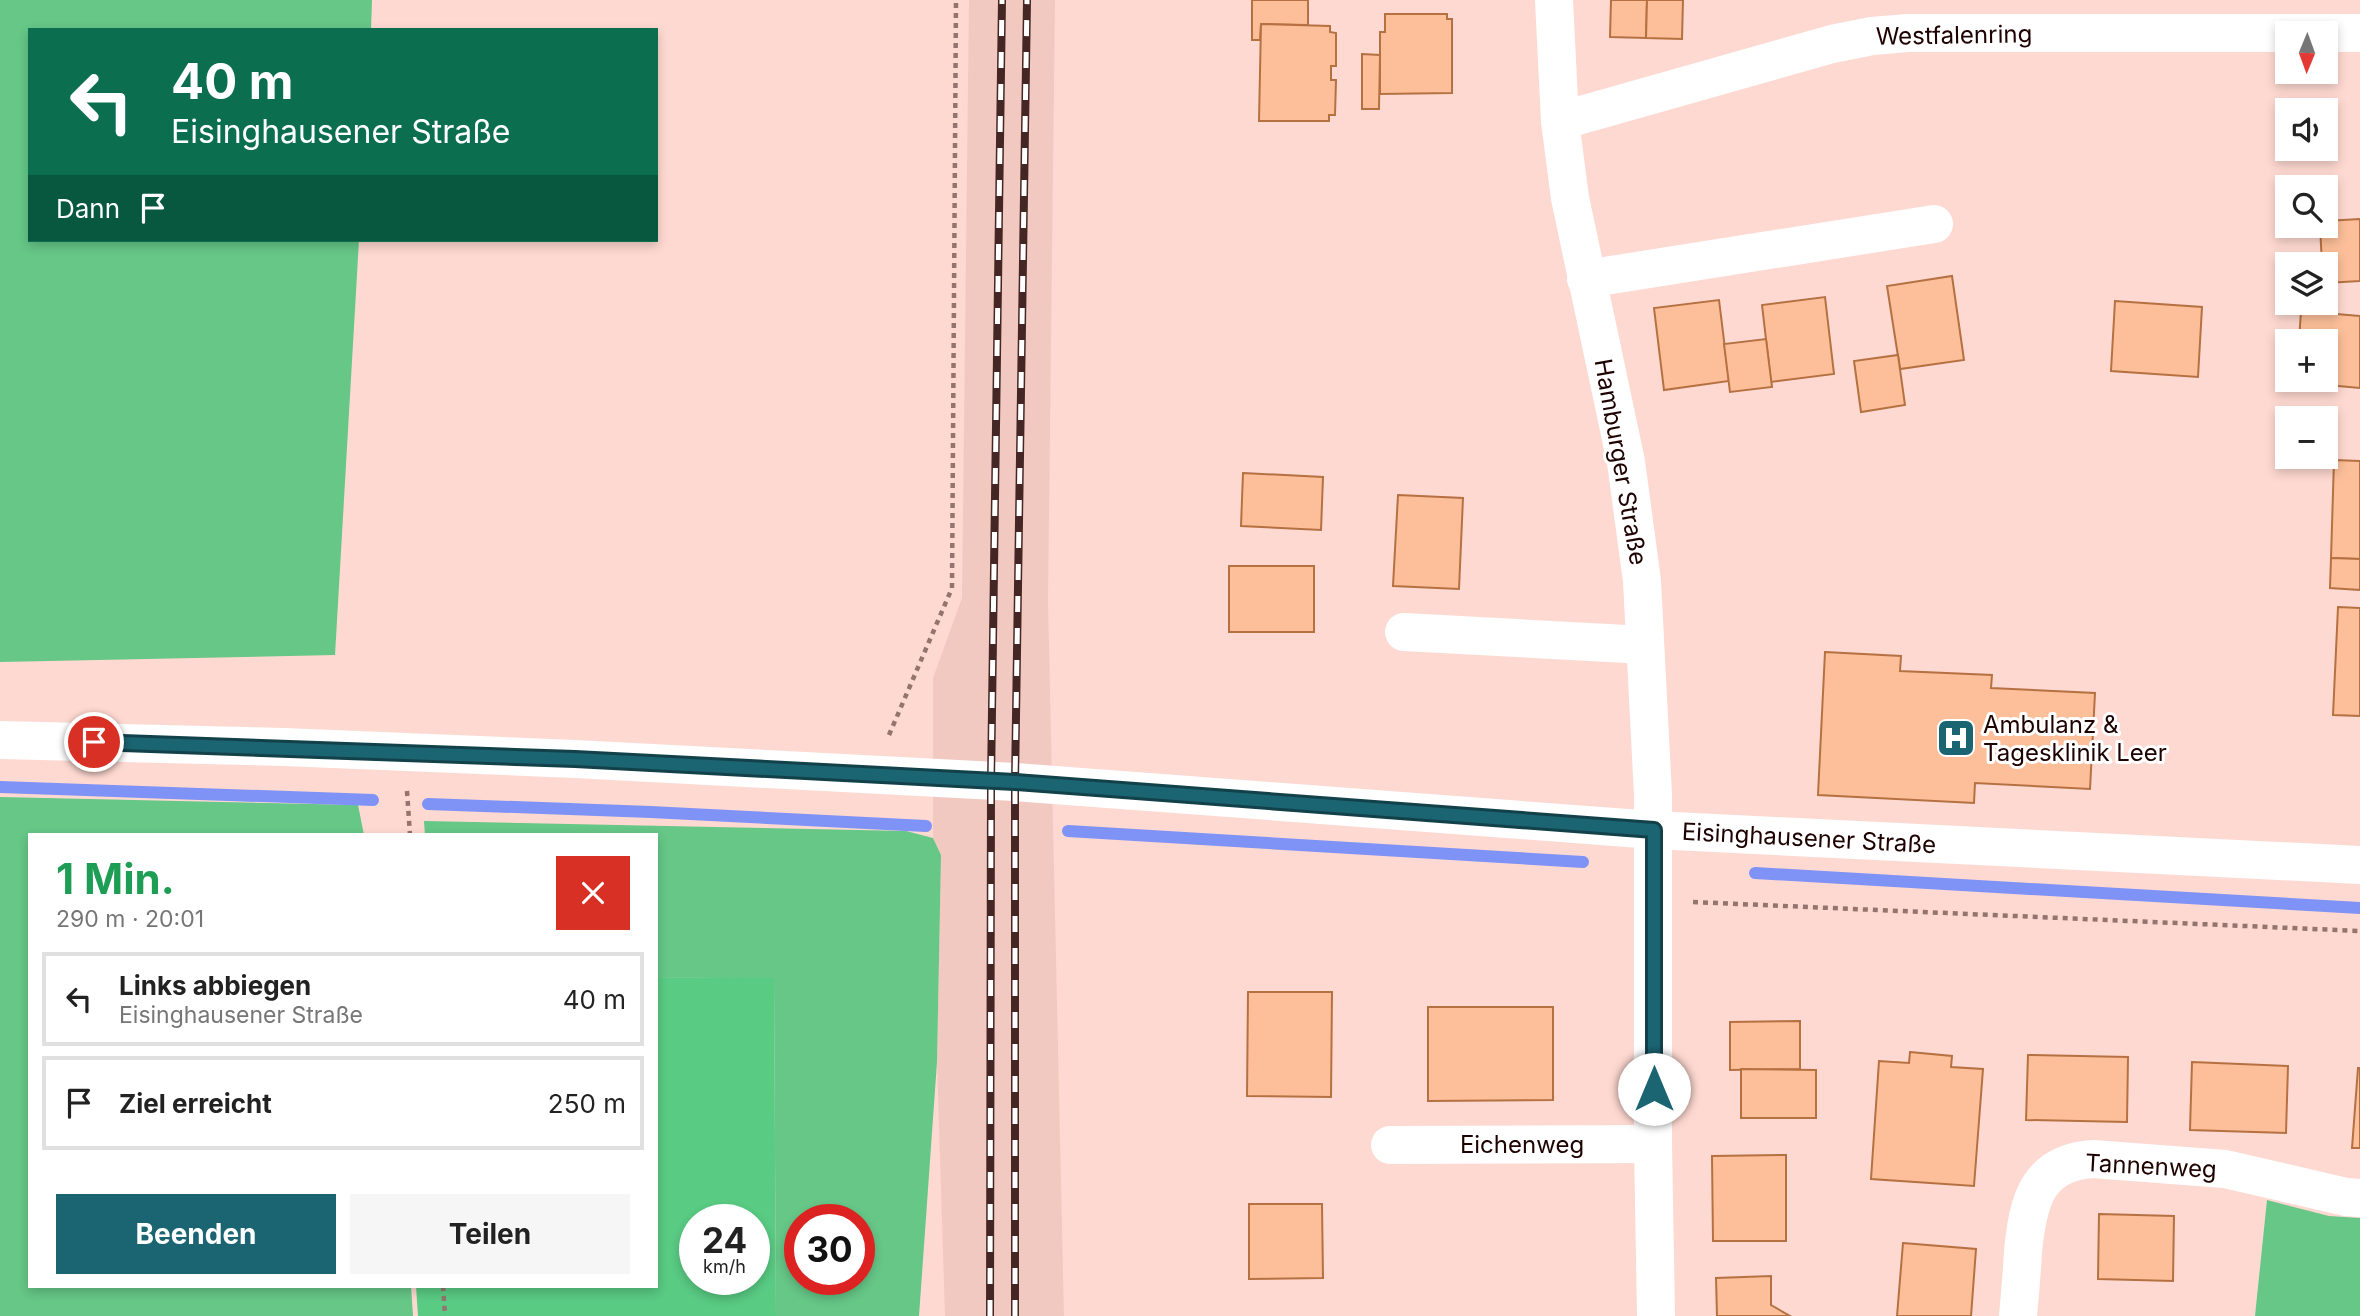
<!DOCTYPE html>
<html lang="de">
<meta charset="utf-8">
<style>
body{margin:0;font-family:Inter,sans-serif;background:#f6f6f6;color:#222;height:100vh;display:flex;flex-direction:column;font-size:26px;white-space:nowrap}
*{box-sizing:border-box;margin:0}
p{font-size:23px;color:#767676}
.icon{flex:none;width:38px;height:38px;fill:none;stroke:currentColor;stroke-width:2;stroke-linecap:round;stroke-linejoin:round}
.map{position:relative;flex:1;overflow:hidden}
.panel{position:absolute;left:28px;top:833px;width:630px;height:455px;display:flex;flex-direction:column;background:#fff;border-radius:0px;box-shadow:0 4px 10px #0003}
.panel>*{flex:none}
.guide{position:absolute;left:28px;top:28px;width:630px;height:214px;border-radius:0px;box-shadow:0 4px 10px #0003;background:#0b6e4f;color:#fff;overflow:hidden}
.needle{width:46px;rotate:181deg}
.tools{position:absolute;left:2275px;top:21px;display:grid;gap:14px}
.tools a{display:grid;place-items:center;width:63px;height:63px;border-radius:0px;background:#fff;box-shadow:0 4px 10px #0003;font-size:35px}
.speed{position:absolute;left:679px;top:1204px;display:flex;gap:14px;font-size:35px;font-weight:700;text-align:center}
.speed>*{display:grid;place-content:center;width:91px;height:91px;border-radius:50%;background:#fff;box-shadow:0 4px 10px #0003;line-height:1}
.speed small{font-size:18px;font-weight:400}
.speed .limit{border:10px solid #d22;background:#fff;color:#111}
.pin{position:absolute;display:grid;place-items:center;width:60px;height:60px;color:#fff;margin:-30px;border:4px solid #fff;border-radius:50%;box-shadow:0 2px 7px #0007}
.me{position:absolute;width:77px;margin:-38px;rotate:0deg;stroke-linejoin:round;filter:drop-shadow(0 0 5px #0008)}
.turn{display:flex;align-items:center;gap:24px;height:147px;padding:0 28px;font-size:32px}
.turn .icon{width:91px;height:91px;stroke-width:2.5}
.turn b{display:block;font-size:49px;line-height:60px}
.then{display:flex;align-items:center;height:66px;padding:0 28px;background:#0003;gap:14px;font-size:26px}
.round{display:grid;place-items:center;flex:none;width:74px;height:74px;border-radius:0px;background:#f6f6f6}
.headline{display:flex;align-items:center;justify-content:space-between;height:119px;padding:0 28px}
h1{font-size:42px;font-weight:700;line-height:52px;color:#1e9e55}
.primary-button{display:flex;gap:14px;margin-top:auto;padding:14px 28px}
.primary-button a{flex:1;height:80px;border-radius:0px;background:#1b6472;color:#fff;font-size:28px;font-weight:700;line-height:80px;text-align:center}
.primary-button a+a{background:#f6f6f6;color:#222}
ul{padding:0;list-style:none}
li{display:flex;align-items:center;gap:21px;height:94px;margin:0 14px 10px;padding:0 14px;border:4px solid #e0e0e0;border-radius:0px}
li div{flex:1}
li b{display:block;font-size:26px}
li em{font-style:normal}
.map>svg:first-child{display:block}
.built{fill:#f1c9c0}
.green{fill:#66c787;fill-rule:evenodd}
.forest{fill:#59cb83;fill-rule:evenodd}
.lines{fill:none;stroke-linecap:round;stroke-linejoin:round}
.stream{stroke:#7f93f6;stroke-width:12}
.building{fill:#fcbf99;stroke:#b67142;stroke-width:2}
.path{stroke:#94746f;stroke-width:4.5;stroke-dasharray:5 5;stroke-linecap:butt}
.minor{stroke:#fff;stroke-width:38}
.rail-casing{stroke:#442724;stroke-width:8}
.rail{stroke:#fff;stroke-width:5;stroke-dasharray:16;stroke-linecap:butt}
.route-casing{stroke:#12414a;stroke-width:18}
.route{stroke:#1b6472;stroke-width:12}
.labels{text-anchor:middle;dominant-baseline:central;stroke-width:6;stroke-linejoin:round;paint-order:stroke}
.street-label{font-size:24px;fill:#1d0200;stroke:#fff}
.poi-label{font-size:24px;fill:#1d0200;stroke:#fff;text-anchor:start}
</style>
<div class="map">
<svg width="2360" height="1316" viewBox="0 0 2360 1316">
<rect width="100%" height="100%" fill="#fed9d1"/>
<polygon class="built" points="969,0 1055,0 1048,601 1064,1316 945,1316 937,1062 941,855 933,838 933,678 962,598"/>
<g class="green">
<polygon points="0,0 372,0 371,30 30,30 30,240 359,240 335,655 0,662"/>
<polygon points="0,797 358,805 364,835 30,835 30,1286 411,1286 413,1316 0,1316"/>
<path d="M424,821L906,831L933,838L941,855L937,1062L919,1316H776L774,979L656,977V835H425ZM800,1220H859V1279H800Z"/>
<polygon points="2267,1200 2329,1216 2360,1218 2360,1316 2255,1316"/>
</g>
<path class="forest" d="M656,977L774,978L776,1316H418L416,1286H656ZM695,1220H754V1279H695Z"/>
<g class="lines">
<g class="stream">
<polyline points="0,787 373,800"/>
<polyline points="428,804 651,812 926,826"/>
<polyline points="1068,831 1583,862"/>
<polyline points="1755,873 2360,908"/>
</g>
</g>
<g class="building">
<polygon points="1252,0 1308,0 1308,25 1261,24 1260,40 1252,40"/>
<polygon points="1611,0 1647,0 1646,38 1610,37"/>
<polygon points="1647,0 1683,0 1682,39 1646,38"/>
<polygon points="1385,14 1447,14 1447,19 1452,19 1452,93 1380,94 1380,32 1385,32"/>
<polygon points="1261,24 1330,26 1330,32 1336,33 1336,66 1331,66 1331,80 1336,80 1335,115 1329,115 1329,121 1259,121"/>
<polygon points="1362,54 1380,55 1379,109 1362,109"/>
<polygon points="2360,219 2360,281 2326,283 2326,264 2322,264 2320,226 2326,226 2326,221"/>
<polygon points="1952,276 1964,360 1900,369 1887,286"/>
<polygon points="1825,297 1834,374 1771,382 1762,305"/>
<polygon points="1719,300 1729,381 1664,390 1654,308"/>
<polygon points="2115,301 2202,307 2198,377 2111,371"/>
<polygon points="2301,311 2360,316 2360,388 2295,382 2295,380 2326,380 2326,341 2299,341"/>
<polygon points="1766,339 1772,387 1730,392 1724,344"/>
<polygon points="1898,355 1905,405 1861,412 1854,361"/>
<polygon points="2334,460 2360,461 2360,559 2331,558"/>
<polygon points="1243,473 1323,477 1321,530 1241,526"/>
<polygon points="1398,495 1463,498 1459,589 1393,586"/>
<polygon points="2331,558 2360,559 2360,590 2330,588"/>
<rect x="1229" y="566" width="85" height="66"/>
<polygon points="2338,607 2360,608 2360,716 2333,715"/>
<polygon points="1825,652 1901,656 1900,671 1992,675 1991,688 2095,693 2090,789 1975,783 1974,803 1818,795"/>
<polygon points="1248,992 1332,992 1331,1097 1247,1096"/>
<polygon points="1428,1007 1553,1007 1553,1100 1428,1101"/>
<polygon points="1800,1021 1800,1069 1730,1070 1730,1022"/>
<polygon points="1910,1052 1952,1056 1951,1067 1983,1069 1974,1186 1871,1179 1879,1061 1909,1063"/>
<polygon points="2028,1055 2128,1057 2127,1122 2026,1120"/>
<polygon points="2192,1062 2288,1066 2286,1133 2190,1130"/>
<polygon points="2358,1068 2360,1068 2360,1148 2352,1148"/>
<polygon points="1741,1069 1816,1070 1816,1118 1741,1118"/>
<polygon points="1786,1155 1786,1241 1713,1241 1712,1156"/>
<polygon points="1249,1204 1322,1204 1323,1278 1249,1279"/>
<polygon points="2099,1214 2174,1216 2173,1281 2098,1279"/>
<polygon points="1903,1243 1976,1249 1971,1316 1897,1316"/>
<polygon points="1771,1276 1771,1305 1790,1316 1717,1316 1716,1278"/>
</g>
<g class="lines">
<g class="path">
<polyline points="889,735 952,588 956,0"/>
<polyline points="407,791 410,835"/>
<polyline points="1693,902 2360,931"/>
<polyline points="443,1286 445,1316"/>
</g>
<g class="minor">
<polyline points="1554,0 1560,121 1570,198 1626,462 1642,581 1653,795 1653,1144 1656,1316"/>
<polyline points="1560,121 1832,44 1872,36 1908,33 2360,33"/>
<polyline points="1586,279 1934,224"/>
<polyline points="1404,632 1645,645"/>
<polyline points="0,740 284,747 575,759 1015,782 1654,830 2360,865"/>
<polyline points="1390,1145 1653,1144"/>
<path d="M2018,1316C2020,1294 2022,1273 2023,1251C2028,1202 2036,1163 2093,1159L2225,1169L2346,1197L2360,1198"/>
</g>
<defs>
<g id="rail">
<polyline points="990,1316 991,782 1002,0"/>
<polyline points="1015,1316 1015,782 1027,0"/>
</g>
</defs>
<use href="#rail" class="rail-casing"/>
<use href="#rail" class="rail"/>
</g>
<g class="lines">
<defs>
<polyline id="route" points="94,742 575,759 1015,782 1654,830 1654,1089"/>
</defs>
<use href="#route" class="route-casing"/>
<use href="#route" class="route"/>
</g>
<defs>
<symbol id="hospital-square" viewBox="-11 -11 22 22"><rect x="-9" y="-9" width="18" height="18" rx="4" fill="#1b6472" stroke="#fff"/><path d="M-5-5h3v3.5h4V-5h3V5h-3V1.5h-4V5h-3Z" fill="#fff"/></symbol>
</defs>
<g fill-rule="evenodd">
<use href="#hospital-square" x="1934" y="716" width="44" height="44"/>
</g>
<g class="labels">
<g class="street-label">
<text transform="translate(1954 35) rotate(-1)">Westfalenring</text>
<text transform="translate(1621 462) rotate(80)">Hamburger Straße</text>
<text transform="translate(1809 838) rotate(3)">Eisinghausener Straße</text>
<text x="1522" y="1144">Eichenweg</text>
<text transform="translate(2151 1166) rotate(3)">Tannenweg</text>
</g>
<g class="poi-label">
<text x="1983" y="724">Ambulanz &amp;<tspan x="1983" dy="28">Tagesklinik Leer</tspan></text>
</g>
</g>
</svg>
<div class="tools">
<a><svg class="needle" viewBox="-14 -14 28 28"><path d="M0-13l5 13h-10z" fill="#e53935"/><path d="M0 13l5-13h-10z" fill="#767676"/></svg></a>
<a><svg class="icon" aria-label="sound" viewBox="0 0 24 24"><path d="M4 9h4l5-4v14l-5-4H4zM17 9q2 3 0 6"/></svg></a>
<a><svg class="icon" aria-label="search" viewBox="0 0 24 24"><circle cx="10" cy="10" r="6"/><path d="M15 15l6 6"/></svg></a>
<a><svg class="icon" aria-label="layers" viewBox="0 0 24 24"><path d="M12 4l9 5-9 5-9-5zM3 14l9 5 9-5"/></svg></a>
<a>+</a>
<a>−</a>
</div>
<div class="speed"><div>24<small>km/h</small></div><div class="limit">30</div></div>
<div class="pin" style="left:94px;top:742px;background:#d93025"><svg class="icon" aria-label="arrive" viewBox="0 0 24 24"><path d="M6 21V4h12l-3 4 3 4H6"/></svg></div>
<svg class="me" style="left:1654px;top:1089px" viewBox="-20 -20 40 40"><circle r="19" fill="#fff"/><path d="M0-13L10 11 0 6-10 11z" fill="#1b6472"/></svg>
<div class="guide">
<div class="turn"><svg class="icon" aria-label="left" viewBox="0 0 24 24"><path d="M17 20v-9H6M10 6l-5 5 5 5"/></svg><div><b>40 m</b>Eisinghausener Straße</div></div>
<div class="then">Dann<svg class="icon" aria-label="arrive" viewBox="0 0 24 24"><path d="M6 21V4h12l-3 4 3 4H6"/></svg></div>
</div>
<section class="panel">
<div class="headline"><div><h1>1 Min.</h1><p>290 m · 20:01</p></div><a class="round" style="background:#d93025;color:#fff"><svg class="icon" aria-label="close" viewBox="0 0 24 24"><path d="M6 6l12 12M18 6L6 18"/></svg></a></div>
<ul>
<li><svg class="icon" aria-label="left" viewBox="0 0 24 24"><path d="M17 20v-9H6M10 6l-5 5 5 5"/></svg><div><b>Links abbiegen</b><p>Eisinghausener Straße</p></div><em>40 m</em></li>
<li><svg class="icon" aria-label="arrive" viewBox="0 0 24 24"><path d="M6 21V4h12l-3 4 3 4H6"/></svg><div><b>Ziel erreicht</b></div><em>250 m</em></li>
</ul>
<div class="primary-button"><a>Beenden</a><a>Teilen</a></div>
</section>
</div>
